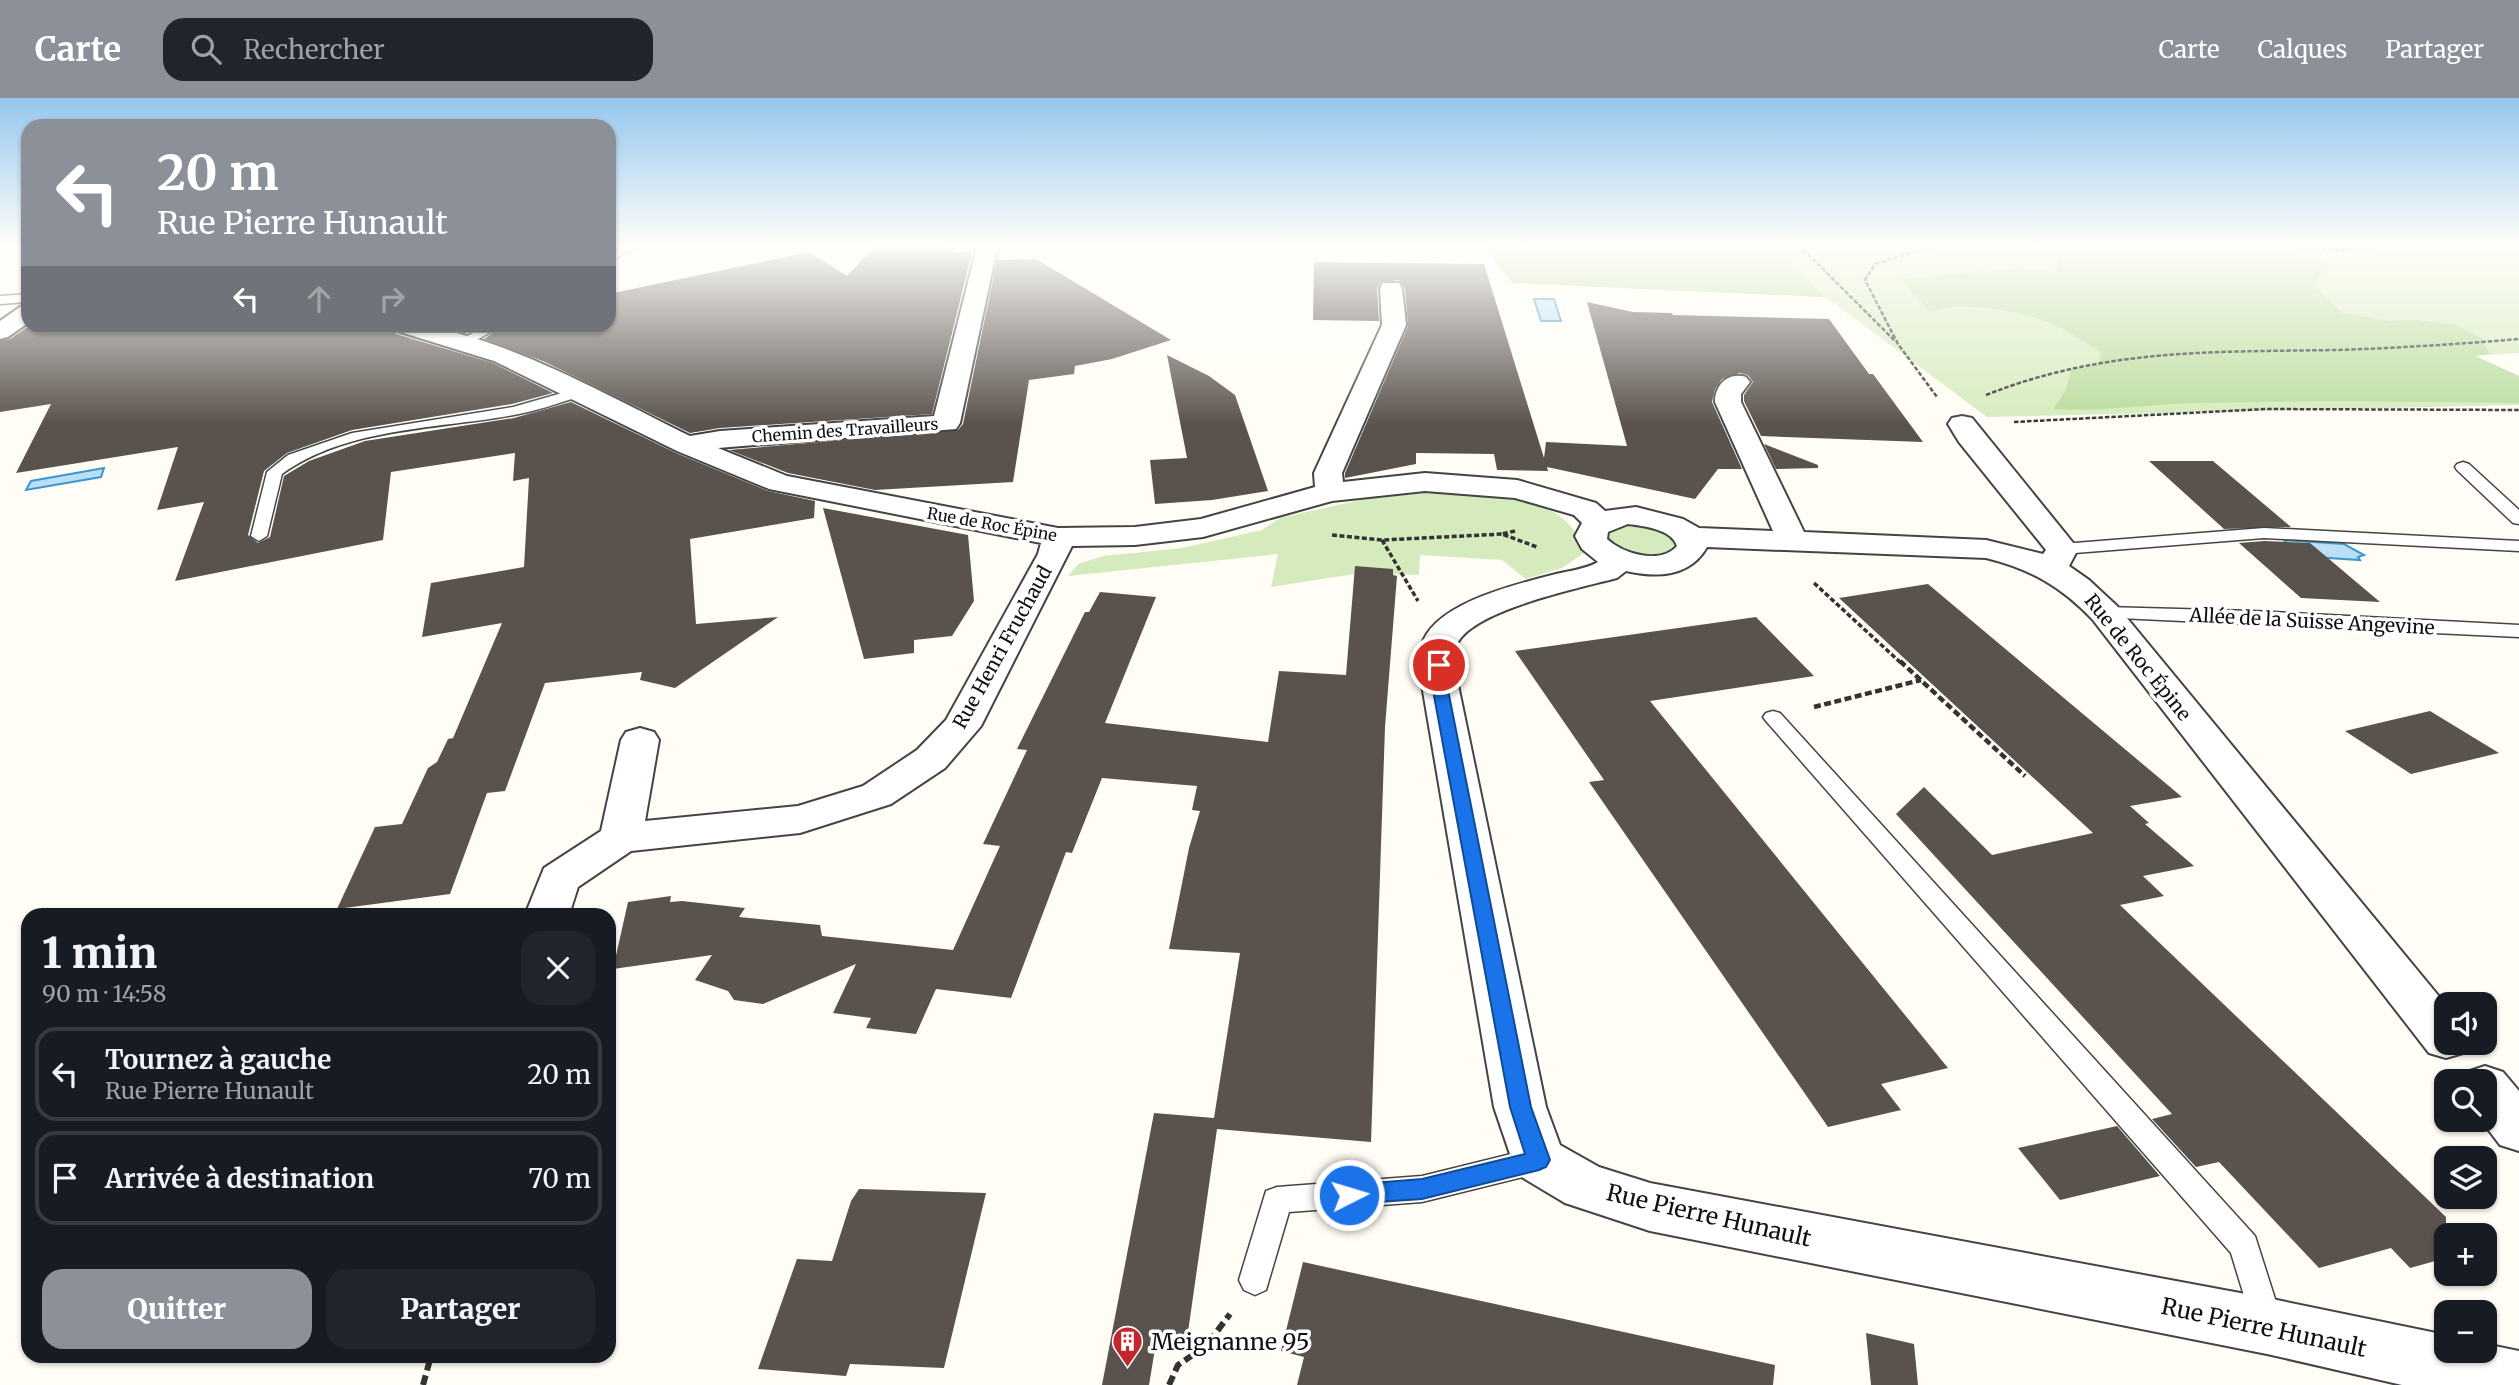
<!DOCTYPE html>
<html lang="fr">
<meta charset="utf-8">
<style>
body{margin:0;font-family:Merriweather,serif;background:#20242c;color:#f1f3f6;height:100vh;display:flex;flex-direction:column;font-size:26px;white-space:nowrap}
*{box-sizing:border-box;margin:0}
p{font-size:23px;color:#9ea1a6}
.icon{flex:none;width:38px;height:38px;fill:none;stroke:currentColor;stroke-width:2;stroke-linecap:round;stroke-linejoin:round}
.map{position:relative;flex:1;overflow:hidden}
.side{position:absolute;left:21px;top:810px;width:595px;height:455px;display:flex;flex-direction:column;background:#171b24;border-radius:21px;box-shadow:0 2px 5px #0004}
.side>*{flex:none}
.hud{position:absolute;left:21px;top:21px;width:595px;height:214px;border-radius:21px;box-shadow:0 2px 5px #0004;background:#8c9099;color:#fff;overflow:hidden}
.controls{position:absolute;left:2434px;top:894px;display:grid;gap:14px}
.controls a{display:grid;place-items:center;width:63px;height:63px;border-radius:14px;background:#171b24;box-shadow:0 2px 5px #0004;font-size:35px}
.pin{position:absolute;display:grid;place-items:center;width:60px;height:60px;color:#fff;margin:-30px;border:4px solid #fff;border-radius:50%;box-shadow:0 2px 7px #0007}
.me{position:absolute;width:77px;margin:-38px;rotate:85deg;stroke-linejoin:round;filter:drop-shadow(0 0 5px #0008)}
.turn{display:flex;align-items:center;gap:24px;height:147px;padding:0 21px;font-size:32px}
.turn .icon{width:91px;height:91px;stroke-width:2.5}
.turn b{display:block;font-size:49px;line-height:60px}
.lanes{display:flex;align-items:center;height:66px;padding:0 21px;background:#0003;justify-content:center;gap:35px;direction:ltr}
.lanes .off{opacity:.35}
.round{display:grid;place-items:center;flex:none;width:74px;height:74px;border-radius:21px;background:#20242c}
.summary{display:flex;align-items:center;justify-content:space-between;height:119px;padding:0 21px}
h1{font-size:42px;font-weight:800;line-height:52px}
.action{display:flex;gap:14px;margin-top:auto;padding:14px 21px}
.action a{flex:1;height:80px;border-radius:21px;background:#8c9099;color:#fff;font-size:28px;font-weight:800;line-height:80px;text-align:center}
.action a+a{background:#20242c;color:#f1f3f6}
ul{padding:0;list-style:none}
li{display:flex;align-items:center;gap:21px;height:94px;margin:0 14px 10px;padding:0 7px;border:4px solid #363941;border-radius:21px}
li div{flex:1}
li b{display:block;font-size:26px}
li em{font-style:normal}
header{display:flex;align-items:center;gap:42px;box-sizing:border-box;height:98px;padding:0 35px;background:#8c9099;color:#fff}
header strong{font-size:33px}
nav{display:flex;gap:38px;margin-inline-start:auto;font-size:24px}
.search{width:490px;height:63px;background:#20242c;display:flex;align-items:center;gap:18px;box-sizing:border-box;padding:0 24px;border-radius:21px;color:#9ea1a6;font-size:26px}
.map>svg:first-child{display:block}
.green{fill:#d5ebbd}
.forest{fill:#b9dc9c}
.water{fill:#b9e0f7;stroke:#3f96cf;stroke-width:2}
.building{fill:#5a524d}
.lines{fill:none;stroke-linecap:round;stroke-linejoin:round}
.service-casing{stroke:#444;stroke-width:3}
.minor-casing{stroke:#444;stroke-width:4}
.path-far3{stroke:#333;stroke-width:2.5;stroke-dasharray:4.5 2;stroke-linecap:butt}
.path-far2{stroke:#333;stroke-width:3.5;stroke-dasharray:5 2.5;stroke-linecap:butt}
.path-far1{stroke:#333;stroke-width:4.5;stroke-dasharray:7 3.5;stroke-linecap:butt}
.path{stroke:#333;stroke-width:6;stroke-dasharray:10 5;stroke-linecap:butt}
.service{fill:#fff;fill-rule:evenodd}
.minor{fill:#fff;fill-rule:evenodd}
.route{fill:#1a73e8;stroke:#114b97;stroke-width:2}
.labels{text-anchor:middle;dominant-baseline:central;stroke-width:7;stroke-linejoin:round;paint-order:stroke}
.far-street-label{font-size:16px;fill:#111;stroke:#fff}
.street-label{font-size:19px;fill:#111;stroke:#fff}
.near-street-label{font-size:23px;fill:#111;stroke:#fff}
.near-poi-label{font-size:23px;fill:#111;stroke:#fff;text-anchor:start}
</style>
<header>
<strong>Carte</strong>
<div class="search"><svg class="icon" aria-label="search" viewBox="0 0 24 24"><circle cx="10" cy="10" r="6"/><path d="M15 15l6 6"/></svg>Rechercher</div>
<nav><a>Carte</a><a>Calques</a><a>Partager</a></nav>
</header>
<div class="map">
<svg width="2519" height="1287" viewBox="0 0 2519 1287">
<rect width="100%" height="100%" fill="#fffdf5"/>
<g class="green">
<polygon points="1483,147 2519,147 2519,255 2475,258 2519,278 2519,307 1987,319 1826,199 1512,185"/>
<path d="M1423,395C1470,395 1545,390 1576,435C1580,441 1581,449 1584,455L1562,470L1526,481L1502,462L1420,457L1419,477L1354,476L1271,489L1278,456L1068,478L1078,466L1103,458L1182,450L1262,432L1280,420L1302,415L1365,401Z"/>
<path d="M1614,425C1634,425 1667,421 1676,445L1668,454L1638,458L1611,448L1602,433Z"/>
</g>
<g class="forest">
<polygon points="1483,147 1778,147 1795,170 1826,199 1512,185"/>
<path d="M2066,147H2155L2185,153L2270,155L2311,160L2327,167L2314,187L2342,215L2389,223L2417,222L2457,227L2481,240L2490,256L2475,258L2519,278V305C2412,303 2305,303 2198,305C2150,306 2101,314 2053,311L2066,292L2071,272L2098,267L2101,254C2084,244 2066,231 2048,224C2019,213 1959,202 1929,214L1902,181L2019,170L2057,173V162L2066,154Z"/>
</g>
<g class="water">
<polygon points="1534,201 1554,201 1561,223 1541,223"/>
<polygon points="104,370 101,379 26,392 31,383"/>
<polygon points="2284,442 2344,446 2364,457 2358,459 2360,462 2298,458"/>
</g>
<g class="building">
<polygon points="875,148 943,148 942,150 954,150 953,154 972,154 932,316 720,330 690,335 545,264 484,241 503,228 609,228 609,198 613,195 809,154 847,178"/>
<polygon points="1036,161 1171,242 1112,261 1075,268 1074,276 1029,282 1013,384 875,392 788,375 729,352 958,332 963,326 997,162"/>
<polygon points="1314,164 1484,166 1544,360 1546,344 1627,348 1587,204 1633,214 1672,215 1673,217 1829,221 1869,276 1873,276 1923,344 1761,338 1744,303 1744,297 1753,284 1748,277 1740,275 1722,281 1715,291 1712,304 1742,371 1718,371 1695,401 1547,369 1548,373 1497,372 1494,356 1416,355 1416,366 1345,380 1345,375 1408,228 1405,190 1399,182 1381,184 1377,190 1379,223 1313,222"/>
<polygon points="29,228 391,228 396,236 493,265 553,295 512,306 352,332 287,355 264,373 248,437 258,445 270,439 284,378 309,363 365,343 514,320 571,304 676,355 768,393 815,403 814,420 690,441 696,526 778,519 675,590 640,582 642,574 545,585 505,693 487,695 450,796 337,811 375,729 402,726 428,670 437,664 448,641 453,640 502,525 422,539 431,485 524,469 529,380 513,383 515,355 391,374 383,442 175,483 204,404 157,412 178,349 16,375 51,306 0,314 0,243 10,241"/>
<polygon points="1167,257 1209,278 1235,297 1268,393 1212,402 1155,406 1150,362 1187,360"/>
<polygon points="1764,346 1818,367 1818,370 1776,371"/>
<polygon points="2149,363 2213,363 2291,429 2224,431"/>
<polygon points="823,410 968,437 974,503 952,538 914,542 914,555 864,561"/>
<polygon points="2264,443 2310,445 2380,504 2301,500 2239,445"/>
<polygon points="1355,468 1393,471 1393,477 1397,478 1385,629 1371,1044 1217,1031 1186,1248 1156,1245 1149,1287 1102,1287 1154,1015 1214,1020 1240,855 1169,851 1189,750 1200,713 1192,712 1197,688 1102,680 1072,755 1066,754 1011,900 936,891 916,936 866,930 871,920 833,915 856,866 763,906 734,902 728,893 695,882 712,857 613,871 628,804 671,798 670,804 682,803 745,810 739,819 820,827 822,838 953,852 1000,748 983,746 1027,652 1017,651 1085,514 1089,514 1100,494 1156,499 1105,625 1268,644 1279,573 1346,577"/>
<polygon points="1928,486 2182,699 2130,708 2149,725 2145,726 2194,768 2143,778 2164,798 2120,807 2446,1119 2446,1160 2410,1170 2391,1150 2319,1170 2219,1064 2196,1069 2152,1021 2172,1016 1896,716 1924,689 1992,757 2093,735 1839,500"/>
<polygon points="1756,519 1814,578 1650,603 1948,970 1881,986 1901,1012 1828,1029 1589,684 1604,682 1515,553"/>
<polygon points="2430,613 2499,655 2411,676 2345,633"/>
<polygon points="2117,1028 2160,1078 2060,1102 2018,1050"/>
<polygon points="859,1091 986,1095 944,1270 850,1266 846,1278 758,1271 797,1161 832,1163 851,1103"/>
<polygon points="1303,1164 1775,1267 1773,1287 1297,1287 1304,1259 1281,1253"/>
<polygon points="1866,1235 1914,1246 1918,1287 1871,1287"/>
</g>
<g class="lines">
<defs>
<g id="service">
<polygon points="627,147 641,147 609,164 609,156"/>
<polygon points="28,196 28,204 0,206 0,198"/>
<polygon points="486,228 501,228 468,247 458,247 456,244"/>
<path d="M576,291L583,295L581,298C559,305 537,313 514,317C438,331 347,329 282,376L267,438L259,443L251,438L267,374L288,357L352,335L513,309Z"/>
<polygon points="2463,364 2469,366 2519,412 2519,426 2513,425 2457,372 2455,369 2457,366"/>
<polygon points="2264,430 2519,443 2519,453 2264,440 2062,456 2053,451 2062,446"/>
<polygon points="2105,509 2253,513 2519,527 2519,539 2098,519 2096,515"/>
<polygon points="1773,613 1780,615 2255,1138 2283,1226 2278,1237 2267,1241 2256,1237 2231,1155 1766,623 1763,619 1766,615"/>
<polygon points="1539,1049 1549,1053 1554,1062 1549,1071 1539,1075 1422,1104 1289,1114 1266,1192 1255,1197 1244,1192 1239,1182 1266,1093 1277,1089 1422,1078"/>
</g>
<g id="minor">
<path d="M981,147H1002L996,155L960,325L956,331L718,350L787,378L1058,430L1135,429L1201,421L1315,389L1314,375L1382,227L1380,190L1383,185H1399L1402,190L1406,227L1342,375L1343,384L1425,375L1517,382L1596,405L1605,413L1636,409L1683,421L1699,430L1773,433L1715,304C1715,286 1729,274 1746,279L1750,284L1741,296V304L1804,434L1986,442L2043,456L2046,452L1959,344L1948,326L1952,320L1962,318L1972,320L2078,451L2069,468L2089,482L2117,508L2446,907V945H2469L2463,955L2446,960L2429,955L2093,522C2062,489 2031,471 1986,460L1707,449C1690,479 1657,480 1626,473L1617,480C1580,490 1477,511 1458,544C1451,556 1457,574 1458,587L1546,1009L1560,1047L1599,1069L1650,1085L2267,1200L2446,1237V1253H2485V1246L2519,1253V1287H2402L2267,1256L1650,1133L1565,1105L1520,1078L1512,1062L1494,1009L1422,587C1421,575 1418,561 1421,549C1432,505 1518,486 1556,476C1569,473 1586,471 1598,464L1582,451L1575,438L1582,425L1574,417L1515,400L1425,393L1332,403L1203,439L1135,447L1072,448L981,628L945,670L891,706L800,735L631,753L578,789L569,817H525L544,770L601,733L621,642L626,634L640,630L654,634L659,642L645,723L798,708L863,688L917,652L946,622L1038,456L1041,445L769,391L677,353L494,263L397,233L393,228C474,220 615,302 690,338L720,333L934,318L976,153ZM1628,426C1643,428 1672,431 1677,448C1661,467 1623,456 1607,441L1608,434Z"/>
<polygon points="28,207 28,225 8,239 0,241 0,223 20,209"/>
<polygon points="2485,968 2503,974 2519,993 2519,1053 2500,1047 2481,1022 2485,1022 2485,984 2462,984 2467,974"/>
</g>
</defs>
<use href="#service" class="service-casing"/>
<use href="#minor" class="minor-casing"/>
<g class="path-far3">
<polyline points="1799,147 1895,243"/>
<polyline points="1935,147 1875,166 1865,182 1898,246 1937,299"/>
<polyline points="2257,147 2344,152 2386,147"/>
<path d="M1986,297C2105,250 2213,254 2338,252C2398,250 2459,246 2519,241"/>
<polyline points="2014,324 2266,311 2519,312"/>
</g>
<g class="path-far2">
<polyline points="1515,433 1502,436 1537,449"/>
<polyline points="1332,437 1382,442 1502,436"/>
<polyline points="1382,442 1418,503"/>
<polyline points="1814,485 1901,565"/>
</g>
<g class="path-far1">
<polyline points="1900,563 2025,678"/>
<polyline points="1814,609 1921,582"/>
</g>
<g class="path">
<polyline points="423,1287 431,1258"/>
<polyline points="1169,1287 1178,1267 1206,1248 1230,1216"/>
</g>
<use href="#service" class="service"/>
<use href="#minor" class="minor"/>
</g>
<linearGradient id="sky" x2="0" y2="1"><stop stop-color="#95c6ee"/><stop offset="0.45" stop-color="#fffefa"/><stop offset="1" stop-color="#fffefa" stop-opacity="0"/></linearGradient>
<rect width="2519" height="327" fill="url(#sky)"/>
<polygon class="route" points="1439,562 1447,567 1447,587 1531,1009 1550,1062 1546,1069 1539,1072 1422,1101 1349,1106 1341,1104 1338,1097 1341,1090 1349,1087 1422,1081 1525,1056 1510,1009 1432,587 1432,567"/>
<defs>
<symbol id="building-pin" viewBox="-11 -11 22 30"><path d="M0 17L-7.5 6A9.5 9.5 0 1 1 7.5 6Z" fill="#c4262e" stroke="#fff"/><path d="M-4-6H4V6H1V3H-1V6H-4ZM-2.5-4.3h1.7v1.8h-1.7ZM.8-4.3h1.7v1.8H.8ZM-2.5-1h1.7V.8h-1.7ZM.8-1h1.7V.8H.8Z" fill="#fff"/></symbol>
</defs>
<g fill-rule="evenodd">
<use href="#building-pin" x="1110" y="1226" width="35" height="47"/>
</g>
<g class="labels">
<g class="far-street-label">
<text transform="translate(845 332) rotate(-4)">Chemin des Travailleurs</text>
<text transform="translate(992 426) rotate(10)">Rue de Roc Épine</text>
</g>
<g class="street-label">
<text transform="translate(2312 523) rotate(3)">Allée de la Suisse Angevine</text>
<text transform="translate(1002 549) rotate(-61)">Rue Henri Fruchaud</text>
<text transform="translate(2138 559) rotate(51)">Rue de Roc Épine</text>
</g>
<g class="near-street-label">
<text transform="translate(1709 1117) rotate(13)">Rue Pierre Hunault</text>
<text transform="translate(2264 1229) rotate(12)">Rue Pierre Hunault</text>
</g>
<g class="near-poi-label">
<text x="1151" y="1243">Meignanne 95</text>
</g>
</g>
</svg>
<div class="controls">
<a><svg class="icon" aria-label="sound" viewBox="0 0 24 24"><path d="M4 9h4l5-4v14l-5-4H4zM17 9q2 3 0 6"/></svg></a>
<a><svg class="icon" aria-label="search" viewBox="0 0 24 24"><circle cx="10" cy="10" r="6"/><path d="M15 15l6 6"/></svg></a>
<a><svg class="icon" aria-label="layers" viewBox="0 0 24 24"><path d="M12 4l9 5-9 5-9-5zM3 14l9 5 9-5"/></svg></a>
<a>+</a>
<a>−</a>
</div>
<div class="pin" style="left:1439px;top:567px;background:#d93025"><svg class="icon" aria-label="arrive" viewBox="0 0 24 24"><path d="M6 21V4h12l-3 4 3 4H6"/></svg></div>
<svg class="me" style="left:1349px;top:1097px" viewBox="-20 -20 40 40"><circle r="17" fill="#1a73e8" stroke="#fff" stroke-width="3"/><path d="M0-11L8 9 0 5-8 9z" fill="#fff"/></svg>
<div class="hud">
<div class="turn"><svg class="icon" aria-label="left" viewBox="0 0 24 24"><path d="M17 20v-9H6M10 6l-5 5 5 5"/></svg><div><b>20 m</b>Rue Pierre Hunault</div></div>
<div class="lanes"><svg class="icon" aria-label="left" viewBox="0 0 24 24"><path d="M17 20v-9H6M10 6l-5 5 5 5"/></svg><svg class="icon off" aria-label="ahead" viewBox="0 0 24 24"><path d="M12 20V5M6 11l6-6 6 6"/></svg><svg class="icon off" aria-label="right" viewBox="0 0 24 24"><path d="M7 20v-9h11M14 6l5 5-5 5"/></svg></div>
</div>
<section class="side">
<div class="summary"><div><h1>1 min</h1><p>90 m · 14:58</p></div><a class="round"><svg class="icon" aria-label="close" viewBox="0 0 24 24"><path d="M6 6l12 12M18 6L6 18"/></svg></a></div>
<ul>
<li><svg class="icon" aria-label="left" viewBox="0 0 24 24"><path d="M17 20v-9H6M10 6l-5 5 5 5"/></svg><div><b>Tournez à gauche</b><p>Rue Pierre Hunault</p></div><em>20 m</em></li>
<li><svg class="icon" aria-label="arrive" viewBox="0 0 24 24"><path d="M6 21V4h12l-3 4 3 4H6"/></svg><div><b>Arrivée à destination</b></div><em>70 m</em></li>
</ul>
<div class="action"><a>Quitter</a><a>Partager</a></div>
</section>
</div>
